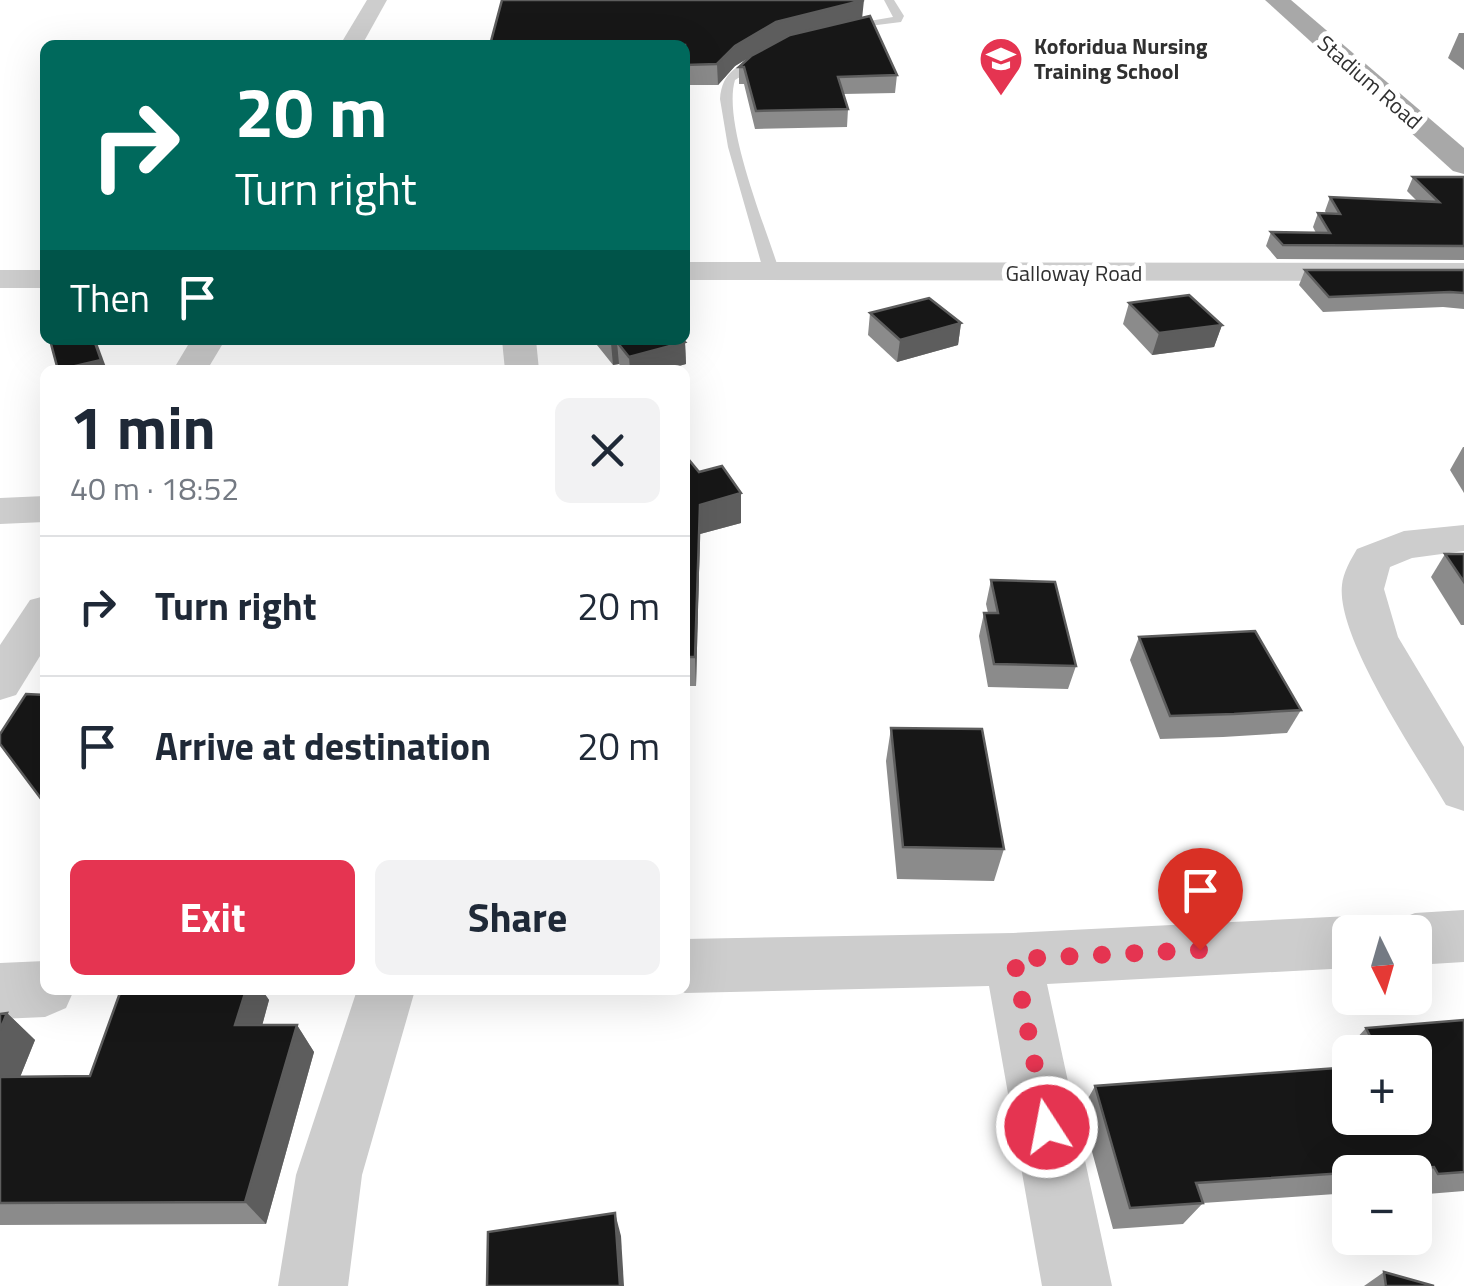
<!DOCTYPE html>
<meta charset="utf-8">
<style>
body{margin:0;font-family:"Titillium Web",sans-serif;background:#f2f2f3;color:#1f2937;height:100vh;display:flex;flex-direction:column;font-size:38px;white-space:nowrap}
*{box-sizing:border-box;margin:0}
p{font-size:32px;color:#747a83}
.icon{flex:none;width:55px;height:55px;fill:none;stroke:currentColor;stroke-width:2;stroke-linecap:round;stroke-linejoin:round}
.map{position:relative;flex:1;overflow:hidden}
.drawer{position:absolute;left:40px;top:365px;width:650px;height:630px;display:flex;flex-direction:column;background:#fff;border-radius:15px;box-shadow:0 10px 40px #0002}
.drawer>*{flex:none}
.hud{position:absolute;left:40px;top:40px;width:650px;height:305px;border-radius:15px;box-shadow:0 10px 40px #0002;background:#00695c;color:#fff;overflow:hidden}
.needle{width:65px;rotate:175deg}
.controls{position:absolute;left:1332px;top:915px;display:grid;gap:20px}
.controls a{display:grid;place-items:center;width:100px;height:100px;border-radius:15px;background:#fff;box-shadow:0 10px 40px #0002;font-size:50px}
.pin{position:absolute;display:grid;place-items:center;width:85px;height:85px;color:#fff;margin:-102px -42px;border-radius:50% 50% 50% 0;rotate:-45deg;box-shadow:0 0 10px #0007}
.pin .icon{rotate:45deg}
.me{position:absolute;width:110px;margin:-55px;rotate:349deg;stroke-linejoin:round;filter:drop-shadow(0 0 8px #0008)}
.turn{display:flex;align-items:center;gap:35px;height:210px;padding:0 30px;font-size:45px}
.turn .icon{width:130px;height:130px;stroke-width:2.5}
.turn b{display:block;font-size:70px;line-height:85px}
.then{display:flex;align-items:center;height:95px;padding:0 30px;background:#0003;gap:20px;font-size:38px}
.round{display:grid;place-items:center;flex:none;width:105px;height:105px;border-radius:15px;background:#f2f2f3}
.head{display:flex;align-items:center;justify-content:space-between;height:170px;padding:0 30px}
h1{font-size:60px;font-weight:700;line-height:75px}
.primary-button{display:flex;gap:20px;margin-top:auto;padding:20px 30px}
.primary-button a{flex:1;height:115px;border-radius:15px;background:#e53451;color:#fff;font-size:40px;font-weight:700;line-height:115px;text-align:center}
.primary-button a+a{background:#f2f2f3;color:#1f2937}
ul{padding:0;list-style:none}
li{display:flex;align-items:center;gap:30px;height:140px;padding:0 30px;border-top:2px solid #e0e1e3}
li div{flex:1}
li b{display:block;font-size:38px}
li em{font-style:normal}
.map>svg:first-child{display:block}
.lines{fill:none;stroke-linecap:round;stroke-linejoin:round}
.lane{fill:#cdcdcd;fill-rule:evenodd}
.street{fill:#cdcdcd;fill-rule:evenodd}
.primary{fill:#a8a8a8;fill-rule:evenodd}
.wall{fill:#8b8b8b;fill-rule:evenodd}
.shaded-wall{fill:#5d5d5d}
.building{fill:#171717;stroke:#5d5d5d;stroke-width:2.5}
.route{stroke:#e53451;stroke-width:18;stroke-dasharray:0 32.4}
.labels{text-anchor:middle;dominant-baseline:central;stroke-width:10;stroke-linejoin:round;paint-order:stroke}
.far-poi-label{font-size:22px;font-weight:bold;fill:#303030;stroke:#fff;text-anchor:start}
.far-street-label{font-size:22px;fill:#303030;stroke:#fff}
</style>
<div class="map">
<svg width="1464" height="1286" viewBox="0 0 1464 1286">
<rect width="100%" height="100%" fill="#fff"/>
<g class="lines">
<g class="lane">
<polygon points="884,0 894,0 904,16 901,22 845,29 840,26 893,17"/>
<path d="M764,55L768,60L735,80C722,123 766,228 780,273L772,278L764,273L728,147L720,99C722,71 739,64 764,55Z"/>
</g>
<g class="street">
<polygon points="367,0 387,0 362,45 340,45"/>
<polygon points="685,262 1464,263 1464,281 685,280"/>
<rect x="0" y="270" width="45" height="18"/>
<polygon points="191,340 225,340 207,370 173,370"/>
<polygon points="502,340 536,340 539,370 505,370"/>
<polygon points="45,496 45,522 0,524 0,498"/>
<path d="M1464,525V551L1412,558L1390,567L1384,589L1398,637L1464,747V811L1446,805C1418,757 1336,638 1342,585C1343,573 1351,559 1357,549L1404,531Z"/>
<polygon points="45,596 45,648 16,695 0,700 0,645 30,600"/>
<polygon points="1464,910 1464,962 1415,965 1415,932 1390,932 1395,921 1415,913"/>
<polygon points="1350,916 1370,924 1374,932 1350,932 1350,968 1047,984 1112,1286 1042,1286 989,986 685,993 678,990 685,990 685,939 1013,933"/>
<polygon points="45,961 45,990 74,990 66,1008 45,1017 0,1019 0,963"/>
<polygon points="357,990 415,990 362,1175 348,1286 278,1286 296,1175"/>
</g>
<polygon class="primary" points="1265,0 1291,0 1464,148 1464,174 1453,171"/>
</g>
<g class="wall">
<polygon points="862,18 897,75 895,93 843,94 848,109 847,127 755,129 744,84 739,84 739,67 750,56 735,66 718,85 685,85 685,45"/>
<polygon points="1459,33 1464,33 1464,70 1448,58"/>
<polygon points="1413,177 1464,177 1464,260 1277,259 1266,246 1271,232 1316,233 1313,227 1318,213 1326,213 1325,211 1330,197 1417,201 1407,191"/>
<polygon points="1305,270 1464,270 1464,309 1443,307 1323,312 1299,285"/>
<polygon points="1129,303 1222,325 1214,347 1152,355 1123,324"/>
<polygon points="870,313 961,323 958,345 897,362 868,335"/>
<polygon points="593,340 683,340 685,342 686,364 664,370 624,370 619,364 613,365"/>
<polygon points="1463,447 1464,447 1464,493 1450,470"/>
<polygon points="685,455 699,472 741,493 741,523 700,534 696,686 685,686"/>
<polygon points="1445,554 1464,554 1464,625 1461,625 1431,577"/>
<polygon points="991,580 1076,666 1068,689 988,687 979,636 984,613 988,613 986,604"/>
<polygon points="1139,637 1301,710 1287,733 1223,737 1160,739 1130,660"/>
<polygon points="891,728 1004,849 994,881 897,879 886,761"/>
<polygon points="121,990 262,990 269,1000 262,1025 297,1025 314,1052 266,1224 0,1225 0,1014 7,1013 35,1040 20,1077 90,1076"/>
<path d="M1464,1020V1191L1415,1195V1172H1350V1193L1203,1203L1183,1224L1113,1229L1081,1111L1095,1086L1348,1067L1342,1054L1366,1028ZM1350,1052H1415L1350,1118Z"/>
<polygon points="1384,1272 1434,1286 1364,1286"/>
</g>
<g class="shaded-wall">
<polygon points="864,0 862,19 776,42 735,66 718,85 717,64 735,46 776,22"/>
<polygon points="961,323 958,345 897,362 900,340"/>
<polygon points="1222,325 1214,347 1152,355 1159,333"/>
<polygon points="94,340 96,340 107,370 63,370"/>
<polygon points="617,342 619,364 613,365 611,343"/>
<polygon points="685,342 686,364 664,370 630,370 629,357"/>
<polygon points="741,493 741,523 700,534 696,686 695,657 700,505"/>
<polygon points="246,990 262,990 269,1000 255,1052 235,1025"/>
<polygon points="7,1013 35,1040 10,1102 0,1094 0,1030"/>
<polygon points="297,1025 314,1052 266,1224 245,1202"/>
<polygon points="615,1213 621,1236 624,1286 620,1286"/>
</g>
<g class="building">
<polygon points="502,0 864,0 776,22 735,46 717,64 685,65 685,45 490,45"/>
<polygon points="870,16 897,75 838,77 848,109 756,111 744,67 739,67 751,56 790,35"/>
<polygon points="1413,177 1464,177 1464,246 1283,245 1271,232 1330,233 1318,213 1340,214 1330,197 1439,202"/>
<polygon points="1305,270 1464,270 1464,293 1450,292 1329,297"/>
<polygon points="1189,295 1222,325 1159,333 1129,303"/>
<polygon points="929,298 961,323 900,340 870,313"/>
<polygon points="50,340 94,340 101,360 58,370"/>
<polygon points="608,340 683,340 685,342 629,357 617,342 611,343"/>
<polygon points="685,455 699,472 722,466 741,493 700,505 695,657 685,657"/>
<polygon points="1445,554 1464,554 1464,582"/>
<polygon points="991,580 1055,582 1076,666 994,664 984,613 998,613"/>
<polygon points="1255,631 1301,710 1234,714 1170,716 1139,637"/>
<polygon points="26,694 45,695 45,804 0,744 0,734"/>
<polygon points="891,728 982,729 1004,849 903,847"/>
<polygon points="121,990 246,990 235,1025 297,1025 245,1202 0,1203 0,1077 90,1076"/>
<polygon points="7,1013 0,1030 0,1014"/>
<polygon points="1464,1020 1464,1172 1438,1174 1434,1167 1196,1183 1203,1203 1130,1208 1095,1086 1350,1067 1350,1118 1415,1118 1415,1052 1378,1052 1366,1028"/>
<polygon points="615,1213 620,1286 487,1286 488,1232"/>
<polygon points="1384,1272 1434,1286 1386,1286"/>
</g>
<g class="lines">
<polyline class="route" points="1047,1127 1014,959 1200,950"/>
</g>
<defs>
<symbol id="school-pin" viewBox="-11 -11 22 30"><path d="M0 17L-7.5 6A9.5 9.5 0 1 1 7.5 6Z" fill="#e53451" stroke="#fff"/><path d="M0-5L7-2L0 1L-7-2ZM-4 1L0 2.5L4 1V4Q0 6-4 4Z" fill="#fff"/></symbol>
</defs>
<g fill-rule="evenodd">
<use href="#school-pin" x="976" y="34" width="50" height="68"/>
</g>
<g class="labels">
<g class="far-poi-label">
<text x="1034" y="46">Koforidua Nursing<tspan x="1034" dy="25">Training School</tspan></text>
</g>
<g class="far-street-label">
<text transform="translate(1370 82) rotate(41)">Stadium Road</text>
<text x="1074" y="273">Galloway Road</text>
</g>
</g>
</svg>
<div class="controls">
<a><svg class="needle" viewBox="-14 -14 28 28"><path d="M0-13l5 13h-10z" fill="#e53935"/><path d="M0 13l5-13h-10z" fill="#747a83"/></svg></a>
<a>+</a>
<a>−</a>
</div>
<div class="pin" style="left:1200px;top:950px;background:#d93025"><svg class="icon" aria-label="arrive" viewBox="0 0 24 24"><path d="M6 21V4h12l-3 4 3 4H6"/></svg></div>
<svg class="me" style="left:1047px;top:1127px" viewBox="-20 -20 40 40"><circle r="17" fill="#e53451" stroke="#fff" stroke-width="3"/><path d="M0-11L8 9 0 5-8 9z" fill="#fff"/></svg>
<div class="hud">
<div class="turn"><svg class="icon" aria-label="right" viewBox="0 0 24 24"><path d="M7 20v-9h11M14 6l5 5-5 5"/></svg><div><b>20 m</b>Turn right</div></div>
<div class="then">Then<svg class="icon" aria-label="arrive" viewBox="0 0 24 24"><path d="M6 21V4h12l-3 4 3 4H6"/></svg></div>
</div>
<section class="drawer">
<div class="head"><div><h1>1 min</h1><p>40 m · 18:52</p></div><a class="round"><svg class="icon" aria-label="close" viewBox="0 0 24 24"><path d="M6 6l12 12M18 6L6 18"/></svg></a></div>
<ul>
<li><svg class="icon" aria-label="right" viewBox="0 0 24 24"><path d="M7 20v-9h11M14 6l5 5-5 5"/></svg><div><b>Turn right</b></div><em>20 m</em></li>
<li><svg class="icon" aria-label="arrive" viewBox="0 0 24 24"><path d="M6 21V4h12l-3 4 3 4H6"/></svg><div><b>Arrive at destination</b></div><em>20 m</em></li>
</ul>
<div class="primary-button"><a>Exit</a><a>Share</a></div>
</section>
</div>
